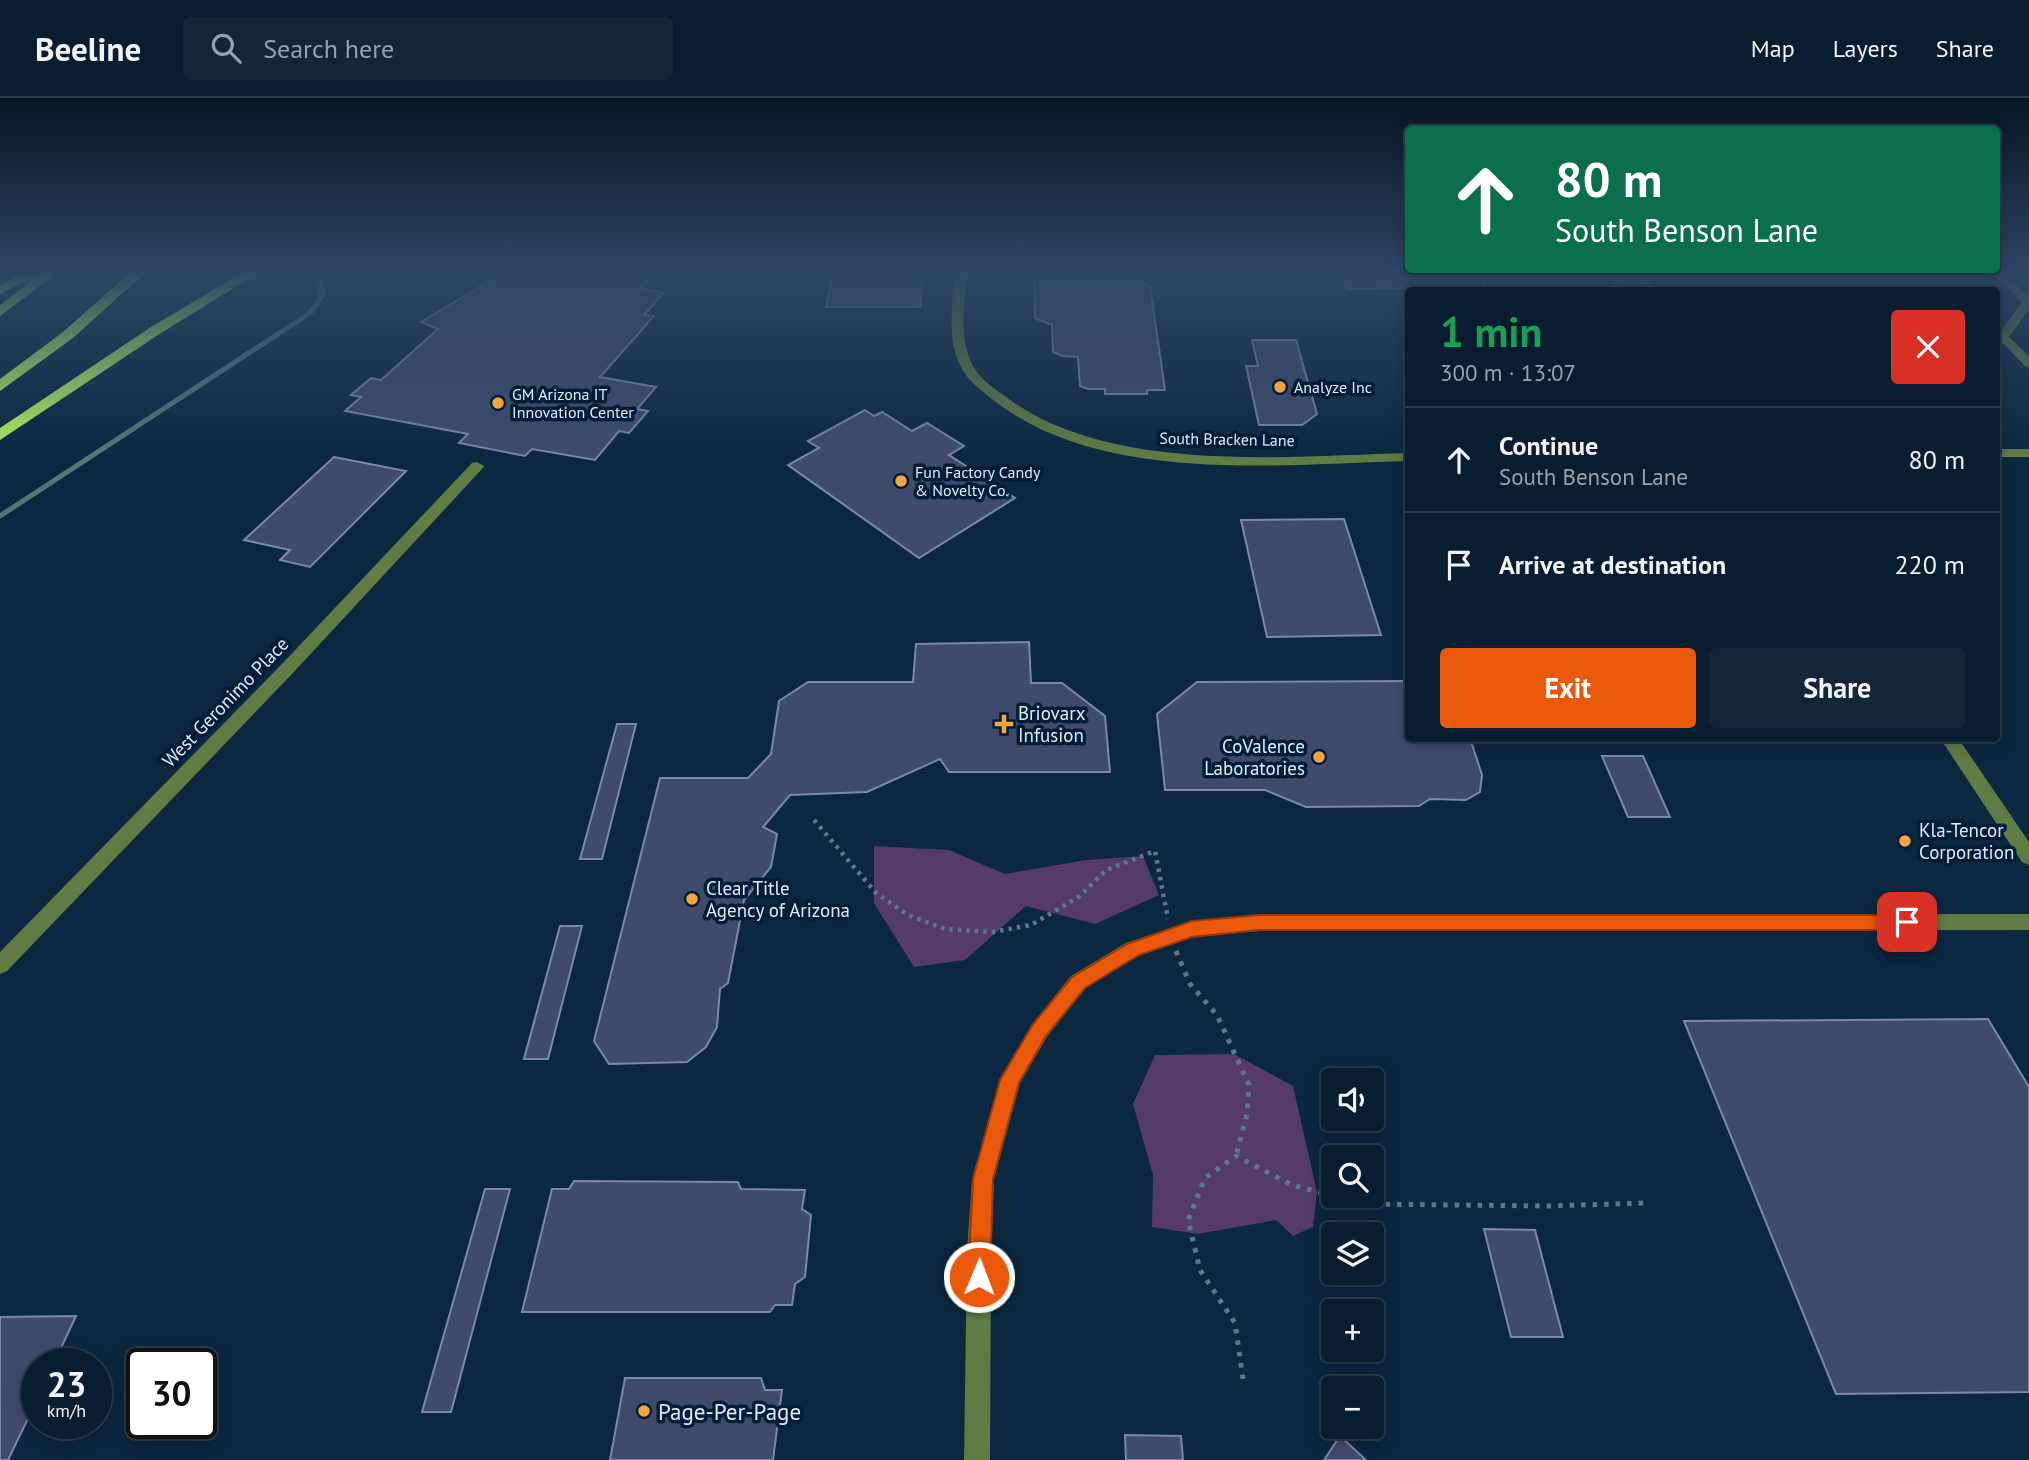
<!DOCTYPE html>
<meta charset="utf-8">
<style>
body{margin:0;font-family:"PT Sans",sans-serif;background:#122638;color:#f1f3f6;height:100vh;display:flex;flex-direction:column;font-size:26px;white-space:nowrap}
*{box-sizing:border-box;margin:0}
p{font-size:23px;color:#99a2ab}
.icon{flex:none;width:38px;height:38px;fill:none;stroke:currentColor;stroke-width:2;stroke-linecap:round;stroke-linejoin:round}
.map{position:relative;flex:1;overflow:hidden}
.drawer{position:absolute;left:1405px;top:189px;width:595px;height:455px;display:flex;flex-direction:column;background:#091d30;border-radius:7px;box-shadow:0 4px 18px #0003,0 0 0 2px #293b4c}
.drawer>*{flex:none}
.guide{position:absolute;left:1405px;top:28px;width:595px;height:147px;border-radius:7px;box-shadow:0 4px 18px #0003,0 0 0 2px #293b4c;background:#0b6e4f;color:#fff;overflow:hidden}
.tools{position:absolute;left:1321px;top:970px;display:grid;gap:14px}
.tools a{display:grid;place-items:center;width:63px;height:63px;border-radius:7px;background:#091d30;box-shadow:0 4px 18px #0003,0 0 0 2px #293b4c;font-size:35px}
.speed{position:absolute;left:21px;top:1250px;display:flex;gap:14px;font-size:35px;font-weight:700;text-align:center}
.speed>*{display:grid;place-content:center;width:91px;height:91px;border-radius:50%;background:#091d30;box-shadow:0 4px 18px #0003,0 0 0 2px #293b4c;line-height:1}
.speed small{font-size:18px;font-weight:400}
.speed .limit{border:4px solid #111;border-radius:10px;background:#fff;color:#111}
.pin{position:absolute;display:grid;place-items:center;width:60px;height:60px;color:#fff;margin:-30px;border-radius:14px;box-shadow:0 4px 10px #0006}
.me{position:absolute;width:77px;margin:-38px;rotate:1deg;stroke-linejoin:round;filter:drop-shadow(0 0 5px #0008)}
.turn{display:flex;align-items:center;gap:24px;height:147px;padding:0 35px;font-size:32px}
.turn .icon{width:91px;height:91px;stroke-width:2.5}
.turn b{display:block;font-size:49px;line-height:60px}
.round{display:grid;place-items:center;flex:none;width:74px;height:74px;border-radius:7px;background:#122638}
.summary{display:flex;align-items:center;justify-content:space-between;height:119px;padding:0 35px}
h1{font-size:42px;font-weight:700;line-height:52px;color:#1e9e55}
.primary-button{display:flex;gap:14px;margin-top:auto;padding:14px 35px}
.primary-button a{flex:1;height:80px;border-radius:7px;background:#ea580c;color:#fff;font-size:28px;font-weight:700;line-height:80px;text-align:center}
.primary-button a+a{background:#122638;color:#f1f3f6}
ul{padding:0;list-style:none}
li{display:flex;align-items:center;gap:21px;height:105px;padding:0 35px;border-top:2px solid #293b4c}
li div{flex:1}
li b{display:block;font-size:26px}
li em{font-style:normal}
header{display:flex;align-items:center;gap:42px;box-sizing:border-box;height:98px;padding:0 35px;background:#091d30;border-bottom:2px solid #293b4c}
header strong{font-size:33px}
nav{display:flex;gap:38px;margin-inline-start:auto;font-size:24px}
.search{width:490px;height:63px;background:#122638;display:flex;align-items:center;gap:18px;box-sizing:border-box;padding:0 24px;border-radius:7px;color:#99a2ab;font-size:26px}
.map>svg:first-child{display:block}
.green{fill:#553b68}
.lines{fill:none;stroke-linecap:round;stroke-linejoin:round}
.stream{stroke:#53787c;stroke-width:5}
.building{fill:#404b6c;stroke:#7b87ac;stroke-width:2}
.path-far1{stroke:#5f768b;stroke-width:4.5;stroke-dasharray:3.5 5;stroke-linecap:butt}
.path{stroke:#5f768b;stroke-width:5;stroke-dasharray:4.5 7;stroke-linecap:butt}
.minor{fill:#617b44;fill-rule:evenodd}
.highway{fill:#b2f360;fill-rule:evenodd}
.route{fill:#ea580c;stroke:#983908;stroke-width:2}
.poi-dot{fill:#f2a541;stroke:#031d36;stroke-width:2.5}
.labels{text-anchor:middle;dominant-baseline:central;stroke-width:7;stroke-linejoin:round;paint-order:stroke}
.far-poi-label{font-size:16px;fill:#dcecfd;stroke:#031d36;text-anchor:start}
.far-street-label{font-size:16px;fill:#dcecfd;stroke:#031d36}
.street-label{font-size:19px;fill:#dcecfd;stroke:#031d36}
.poi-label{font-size:19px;fill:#dcecfd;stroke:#031d36;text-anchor:start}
.near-poi-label{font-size:23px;fill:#dcecfd;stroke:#031d36;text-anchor:start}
</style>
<header>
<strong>Beeline</strong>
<div class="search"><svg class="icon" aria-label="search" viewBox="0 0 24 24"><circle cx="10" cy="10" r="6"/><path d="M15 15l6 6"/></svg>Search here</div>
<nav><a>Map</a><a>Layers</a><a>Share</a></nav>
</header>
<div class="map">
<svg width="2029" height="1362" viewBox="0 0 2029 1362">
<rect width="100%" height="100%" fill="#0c2740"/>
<g class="green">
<polygon points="874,748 949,752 1005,776 1086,762 1143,758 1159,797 1095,826 1026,808 965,862 914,869 874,805"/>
<polygon points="1234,956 1293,988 1317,1094 1313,1129 1293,1138 1276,1122 1198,1136 1152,1129 1153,1077 1133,1006 1155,957"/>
</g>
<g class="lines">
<polyline class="stream" points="0,418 310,215 323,197 316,175"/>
</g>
<g class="building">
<polygon points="508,172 584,182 595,172 616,172 652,178 640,191 664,194 644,217 654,218 600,279 656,289 637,311 648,313 629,335 619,333 595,362 532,351 525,358 459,345 468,336 345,313 361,299 351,297 371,280 381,282 438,231 421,224"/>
<polygon points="1340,172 1477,172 1487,190 1347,191"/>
<polygon points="833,175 923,175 920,209 826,209"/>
<polygon points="1034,182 1139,182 1150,188 1165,292 1147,292 1147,296 1105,296 1105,291 1088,291 1080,288 1078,259 1063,258 1053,254 1052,227 1035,220"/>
<polygon points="1252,242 1296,242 1317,316 1302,327 1259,327 1246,268 1258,268"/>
<polygon points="865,312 874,318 882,314 912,333 927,325 964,348 949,357 1015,400 919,460 788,367 819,350 808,343"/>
<polygon points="334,359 406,373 310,469 280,462 290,452 244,442"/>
<polygon points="1344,421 1381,537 1267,539 1241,422"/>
<polygon points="1029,544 1031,585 1062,585 1105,618 1110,674 949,674 940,661 867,694 790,697 763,729 777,736 771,769 744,802 728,885 720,891 717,929 706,949 687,964 609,966 594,943 660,680 748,680 771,656 779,603 808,584 913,584 916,546"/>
<polygon points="1409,583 1409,640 1470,640 1482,677 1480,694 1466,702 1430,701 1419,708 1306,709 1265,692 1165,692 1157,616 1197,584"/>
<polygon points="617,626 636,626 602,761 580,761"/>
<polygon points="1602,658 1643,658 1670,719 1628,719"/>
<polygon points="560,828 582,828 548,961 524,961"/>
<polygon points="1988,921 2029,989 2029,1294 1836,1296 1684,923"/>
<polygon points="574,1083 738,1084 741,1091 805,1092 802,1111 811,1117 805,1179 795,1186 792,1207 775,1207 770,1214 522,1214 552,1091 569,1091"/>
<polygon points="485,1091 510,1091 451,1314 422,1314"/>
<polygon points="1484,1131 1535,1132 1563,1239 1511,1239"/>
<polygon points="76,1218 54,1265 37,1265 37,1302 8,1362 0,1362 0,1219"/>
<polygon points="625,1280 761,1280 765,1292 782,1292 773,1362 610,1362"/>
<polygon points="1125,1337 1181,1338 1183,1362 1126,1362"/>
<polygon points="1340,1338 1366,1362 1324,1362"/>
</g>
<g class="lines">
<polyline class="path-far1" points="814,722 876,795 908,817 945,831 992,834 1031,827 1080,798 1106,772 1155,753 1168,821"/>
<g class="path">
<polyline points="1176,853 1190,886 1217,917 1249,987 1247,1016 1236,1058"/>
<polyline points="1243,1281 1235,1225 1200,1172 1188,1122 1205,1080 1236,1058 1292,1087 1365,1106 1548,1108 1647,1105"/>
</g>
<g class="minor">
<path d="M955,172H967C965,202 958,238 972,266C979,281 994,290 1006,299C1109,377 1286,358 1409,355V363C1281,366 1104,387 996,304C983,294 967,283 960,267C946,238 953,202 955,172Z"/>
<polygon points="1604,172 1614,172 1629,192 1619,192"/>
<polygon points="1631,172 1642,172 1658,192 1647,192"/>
<polygon points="1988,172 1999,172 2029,198 2029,211 2009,239 2029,258 2029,269 2025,268 1997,239 2022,204"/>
<rect x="1997" y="351" width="32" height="8"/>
<polygon points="477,364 484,368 482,371 292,576 7,873 0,876 0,854 280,568 472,365"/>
<polygon points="1940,640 1958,640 2029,744 2029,767 2022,764"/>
<polygon points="2029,816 2029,832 1259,833 1192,839 1139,857 1085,890 1047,939 1020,985 994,1081 991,1153 990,1362 964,1362 967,1153 972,1081 1003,975 1033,925 1071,878 1126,845 1192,823 1259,817"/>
</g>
<g class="highway">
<polygon points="28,172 42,172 41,175 46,172 61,172 0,218 0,207 40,176 0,196 0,187"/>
<polygon points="133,172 148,172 73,240 0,293 0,281 63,234"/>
<polygon points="247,172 263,172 161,235 0,342 0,330 151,229"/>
</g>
</g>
<linearGradient id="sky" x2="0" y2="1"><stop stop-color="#071523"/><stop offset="0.48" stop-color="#2e4764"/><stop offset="1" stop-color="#2e4764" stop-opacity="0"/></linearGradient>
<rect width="2029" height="362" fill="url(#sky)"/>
<polygon class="route" points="1259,817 1907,817 1914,819 1916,824 1914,830 1907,832 1259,832 1192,839 1139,857 1085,890 1046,938 1019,985 993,1081 990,1179 987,1187 979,1190 972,1187 968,1179 973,1081 1000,982 1033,926 1072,879 1127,846 1192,823"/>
<g class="poi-dot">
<circle cx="1280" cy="289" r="7"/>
<circle cx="498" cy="305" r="7"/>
<circle cx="901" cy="383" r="7"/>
<path d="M1000.5 615.5h7v7h7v7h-7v7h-7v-7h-7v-7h7z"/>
<circle cx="1319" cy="659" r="7"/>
<circle cx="1905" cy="743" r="7"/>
<circle cx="692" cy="801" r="7"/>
<circle cx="644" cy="1313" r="7"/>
</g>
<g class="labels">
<g class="far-poi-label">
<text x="1294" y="289">Analyze Inc</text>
<text x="512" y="296">GM Arizona IT<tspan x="512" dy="18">Innovation Center</tspan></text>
<text x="915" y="374">Fun Factory Candy<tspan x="915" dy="18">&amp; Novelty Co.</tspan></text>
</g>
<g class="far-street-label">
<text transform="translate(1227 341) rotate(1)">South Bracken Lane</text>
</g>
<g class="street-label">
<text transform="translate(225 604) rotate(-46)">West Geronimo Place</text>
</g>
<g class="poi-label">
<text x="1018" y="615">Briovarx<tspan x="1018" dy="22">Infusion</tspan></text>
<text x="1305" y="648" text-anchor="end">CoValence<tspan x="1305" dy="22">Laboratories</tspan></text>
<text x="1919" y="732">Kla-Tencor<tspan x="1919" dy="22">Corporation</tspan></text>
<text x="706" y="790">Clear Title<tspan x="706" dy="22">Agency of Arizona</tspan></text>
</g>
<g class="near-poi-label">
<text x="658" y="1313">Page-Per-Page</text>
</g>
</g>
</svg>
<div class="tools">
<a><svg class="icon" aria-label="sound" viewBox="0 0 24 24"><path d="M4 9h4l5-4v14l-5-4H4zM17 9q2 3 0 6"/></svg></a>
<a><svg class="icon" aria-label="search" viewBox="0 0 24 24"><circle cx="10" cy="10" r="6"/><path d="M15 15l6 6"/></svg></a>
<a><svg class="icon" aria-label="layers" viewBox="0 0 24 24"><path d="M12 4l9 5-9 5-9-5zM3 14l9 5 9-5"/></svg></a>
<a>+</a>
<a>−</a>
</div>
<div class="speed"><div>23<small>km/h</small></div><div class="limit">30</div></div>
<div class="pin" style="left:1907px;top:824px;background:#d93025"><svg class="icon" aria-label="arrive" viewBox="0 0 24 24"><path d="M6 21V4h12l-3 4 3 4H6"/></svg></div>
<svg class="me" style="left:979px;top:1179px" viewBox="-20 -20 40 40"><circle r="17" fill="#ea580c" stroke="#fff" stroke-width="3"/><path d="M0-11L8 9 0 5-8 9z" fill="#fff"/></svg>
<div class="guide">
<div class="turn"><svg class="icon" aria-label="ahead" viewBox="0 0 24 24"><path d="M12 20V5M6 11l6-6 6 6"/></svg><div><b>80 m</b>South Benson Lane</div></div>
</div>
<section class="drawer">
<div class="summary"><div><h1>1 min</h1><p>300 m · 13:07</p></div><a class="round" style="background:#d93025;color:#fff"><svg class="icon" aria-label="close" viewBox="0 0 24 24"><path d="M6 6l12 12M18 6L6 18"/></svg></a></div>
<ul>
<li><svg class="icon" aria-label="ahead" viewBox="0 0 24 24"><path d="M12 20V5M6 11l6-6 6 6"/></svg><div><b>Continue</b><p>South Benson Lane</p></div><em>80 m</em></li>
<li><svg class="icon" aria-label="arrive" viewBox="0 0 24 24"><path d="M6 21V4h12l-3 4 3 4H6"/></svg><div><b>Arrive at destination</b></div><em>220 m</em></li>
</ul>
<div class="primary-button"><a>Exit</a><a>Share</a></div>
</section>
</div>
